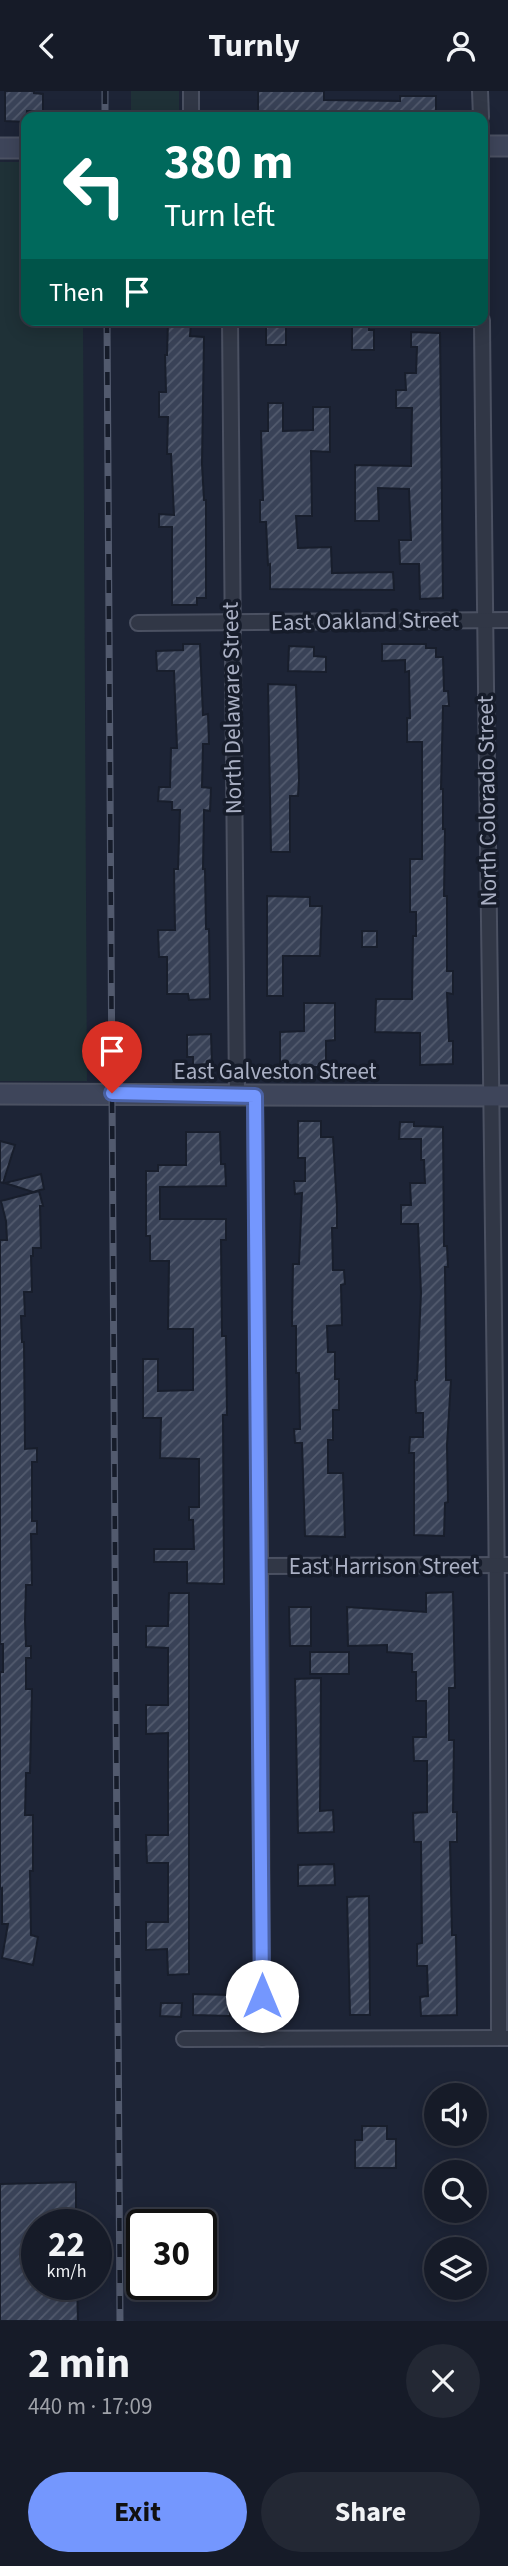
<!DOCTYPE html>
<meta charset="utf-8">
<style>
body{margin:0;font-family:"Source Sans 3",sans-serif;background:#232834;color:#f1f3f6;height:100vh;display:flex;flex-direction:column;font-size:26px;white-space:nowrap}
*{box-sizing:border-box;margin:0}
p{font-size:23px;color:#9ea1a8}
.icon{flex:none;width:38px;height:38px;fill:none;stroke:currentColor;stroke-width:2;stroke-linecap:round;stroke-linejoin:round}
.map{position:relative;height:2230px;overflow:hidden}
.side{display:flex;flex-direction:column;background:#161b28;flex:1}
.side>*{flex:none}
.guide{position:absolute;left:21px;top:21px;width:467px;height:214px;border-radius:14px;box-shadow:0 4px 18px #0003,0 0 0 2px #353945;background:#00695c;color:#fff;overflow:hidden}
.fabs{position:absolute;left:424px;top:1992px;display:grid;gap:14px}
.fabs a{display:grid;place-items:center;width:63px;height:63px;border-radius:50%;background:#161b28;box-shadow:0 4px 18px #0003,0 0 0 2px #353945;font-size:35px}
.speed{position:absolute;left:21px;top:2118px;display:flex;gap:14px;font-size:35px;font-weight:700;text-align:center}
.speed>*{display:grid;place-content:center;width:91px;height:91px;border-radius:50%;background:#161b28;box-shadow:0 4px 18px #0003,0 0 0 2px #353945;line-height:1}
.speed small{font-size:18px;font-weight:400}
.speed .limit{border:4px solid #111;border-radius:10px;background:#fff;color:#111}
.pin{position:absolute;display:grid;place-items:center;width:60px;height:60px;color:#fff;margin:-72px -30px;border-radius:50% 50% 50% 0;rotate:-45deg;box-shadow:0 0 7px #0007}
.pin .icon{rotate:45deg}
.me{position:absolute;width:77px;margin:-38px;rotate:0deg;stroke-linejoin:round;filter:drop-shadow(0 0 5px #0008)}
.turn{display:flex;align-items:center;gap:24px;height:147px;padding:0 28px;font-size:32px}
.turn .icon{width:91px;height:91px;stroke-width:2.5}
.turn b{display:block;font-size:49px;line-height:60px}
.then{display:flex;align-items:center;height:66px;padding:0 28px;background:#0003;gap:14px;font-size:26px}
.round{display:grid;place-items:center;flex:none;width:74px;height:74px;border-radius:37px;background:#232834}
.overview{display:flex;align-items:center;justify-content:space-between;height:119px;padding:0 28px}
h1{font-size:42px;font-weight:700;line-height:52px}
.cta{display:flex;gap:14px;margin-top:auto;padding:14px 28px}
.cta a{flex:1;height:80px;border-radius:42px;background:#7497fe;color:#111;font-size:28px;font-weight:700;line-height:80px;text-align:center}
.cta a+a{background:#232834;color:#f1f3f6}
header{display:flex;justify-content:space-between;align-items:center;height:91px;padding:0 28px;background:#161b28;font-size:32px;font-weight:700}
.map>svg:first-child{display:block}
.green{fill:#1f3137}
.building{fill:url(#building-hatch);stroke:#181e2c;stroke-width:2}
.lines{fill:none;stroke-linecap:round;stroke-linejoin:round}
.street-casing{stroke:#4b5162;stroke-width:18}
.secondary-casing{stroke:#4b5162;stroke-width:23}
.street{stroke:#313746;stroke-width:14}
.secondary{stroke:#3e455a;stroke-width:19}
.rail-casing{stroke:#525a6e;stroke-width:7}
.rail{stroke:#161c2a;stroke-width:4.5;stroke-dasharray:13;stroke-linecap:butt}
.route-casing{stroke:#4b62a5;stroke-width:18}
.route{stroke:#7497fe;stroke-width:12}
.labels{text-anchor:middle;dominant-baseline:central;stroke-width:7;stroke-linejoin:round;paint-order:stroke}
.street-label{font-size:23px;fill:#aab0c4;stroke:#161c2a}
</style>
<header><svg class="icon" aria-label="back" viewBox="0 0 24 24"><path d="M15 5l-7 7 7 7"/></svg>Turnly<svg class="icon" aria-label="person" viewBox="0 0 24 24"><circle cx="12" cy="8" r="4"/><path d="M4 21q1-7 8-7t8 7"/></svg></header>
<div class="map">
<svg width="508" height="2230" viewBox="0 0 508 2230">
<defs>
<pattern id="building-hatch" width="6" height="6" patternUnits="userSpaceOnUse" patternTransform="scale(1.75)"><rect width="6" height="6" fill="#394257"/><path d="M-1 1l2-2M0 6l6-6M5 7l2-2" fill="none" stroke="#535b6e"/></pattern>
</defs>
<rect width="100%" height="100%" fill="#1d2436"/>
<g class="green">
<rect x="131" y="0" width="48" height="26"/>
<polygon points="0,71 26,71 26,229 83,229 87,990 0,990"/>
</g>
<g class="building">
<polygon points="5,0 34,0 34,2 43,3 43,20 27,20 26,31 5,30"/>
<polygon points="258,0 324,0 324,9 400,10 400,5 436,5 436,26 258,26"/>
<polygon points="352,230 369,230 369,239 374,239 374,259 352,259"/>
<polygon points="168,231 191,231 190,245 204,246 202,373 204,409 206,409 206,507 197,507 197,514 172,514 172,436 159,436 159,423 174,424 171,363 167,363 168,326 159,326 159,301 166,301 165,264 167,264"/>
<rect x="266" y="234" width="20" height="20"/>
<polygon points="411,241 440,242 443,507 420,508 419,473 400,473 399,449 411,449 409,398 378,397 379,430 355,430 355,374 411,375 412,317 396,317 396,299 406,299 405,282 416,282 417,256 411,256"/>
<polygon points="268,312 283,312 283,340 313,339 313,316 330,316 330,361 311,360 312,425 296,425 298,457 331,456 332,482 334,482 393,481 394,499 270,498 270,473 268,474 266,431 260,431 260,409 263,409 261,340 268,340"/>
<polygon points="183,553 200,553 203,624 208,623 209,653 203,653 202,696 211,697 210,720 204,719 203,778 205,778 206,838 209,838 210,908 189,909 188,903 167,903 167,866 159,866 158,839 175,839 174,778 178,778 180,719 172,719 172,711 158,710 159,696 170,696 171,657 177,657 174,580 157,580 156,560 183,559"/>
<polygon points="382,553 426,553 426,557 436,557 436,566 443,566 444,600 448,600 449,615 443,615 441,698 443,698 443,738 445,738 444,805 447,805 447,880 453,880 453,903 447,902 449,950 453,950 453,973 420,974 420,942 375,941 376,908 412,908 413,845 416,845 416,821 410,821 410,768 422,768 422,651 407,651 407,627 410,627 409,580 405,581 405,569 382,570"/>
<polygon points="289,555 314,556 314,565 326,566 326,581 288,580"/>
<polygon points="268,593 296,594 299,689 298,705 290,705 290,761 271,761"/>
<polygon points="267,805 310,806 310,815 322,815 320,865 283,865 283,905 267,905"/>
<rect x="362" y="840" width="15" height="16"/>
<polygon points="304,912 335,912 335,949 326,950 326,976 280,976 280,941 304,940"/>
<polygon points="211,943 212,973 193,974 193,966 187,966 187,944"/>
<polygon points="298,1030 321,1030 321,1046 333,1046 337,1117 337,1137 332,1137 333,1179 344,1179 345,1193 341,1194 342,1234 327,1235 328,1261 335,1261 335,1288 339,1288 339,1319 333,1319 333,1349 328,1349 328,1382 343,1382 345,1446 305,1445 302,1352 295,1352 294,1338 300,1338 299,1282 296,1282 296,1235 292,1235 293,1173 299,1173 302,1102 295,1103 294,1090 305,1090 305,1067 298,1067"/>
<polygon points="400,1031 414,1031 414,1035 443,1036 444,1155 447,1155 448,1176 445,1176 446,1289 451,1289 447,1354 448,1411 445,1412 444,1445 414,1444 414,1362 409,1362 410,1346 423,1346 423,1322 416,1322 415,1289 417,1289 421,1202 418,1133 401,1133 401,1114 411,1114 410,1092 425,1092 424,1069 421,1069 421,1048 399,1048"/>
<polygon points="186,1041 220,1041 221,1073 225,1073 226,1095 160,1096 160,1128 226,1128 226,1149 221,1149 222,1245 226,1245 227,1324 223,1324 224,1493 187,1492 187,1471 154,1471 154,1458 194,1458 193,1429 189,1429 189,1416 199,1416 199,1368 160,1367 161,1327 143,1327 143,1268 158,1268 158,1300 193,1299 193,1238 168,1238 169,1170 150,1170 150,1145 146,1145 146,1080 158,1080 158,1074 186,1074"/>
<polygon points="0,1050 15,1054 3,1092 0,1091"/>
<polygon points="41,1083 44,1098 33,1101 5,1092"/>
<polygon points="39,1100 43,1115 40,1115 41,1157 33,1157 33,1165 31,1165 32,1201 24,1201 25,1225 21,1225 22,1251 24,1251 25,1358 37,1357 37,1371 32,1371 32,1430 37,1430 37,1443 31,1443 32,1494 26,1494 25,1529 26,1555 31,1555 31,1567 26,1567 26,1598 32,1598 30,1682 26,1682 25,1724 33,1724 33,1780 30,1780 31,1844 38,1846 33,1874 2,1867 8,1833 2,1833 2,1797 0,1798 0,1581 3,1581 3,1553 0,1553 0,1149 7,1149 6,1130 1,1110"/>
<polygon points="453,1501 455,1597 449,1597 449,1649 454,1649 453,1721 457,1721 457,1751 450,1751 452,1844 456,1844 457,1924 421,1925 420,1906 428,1905 427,1875 417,1875 417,1853 422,1852 421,1751 414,1751 413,1722 427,1721 427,1670 414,1670 413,1646 426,1646 426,1610 416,1610 416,1581 412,1581 412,1563 387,1561 387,1554 348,1555 347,1516 426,1521 426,1502"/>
<polygon points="169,1502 189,1502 189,1883 168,1884 167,1858 146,1859 146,1831 168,1831 168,1772 147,1772 146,1744 168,1744 168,1642 146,1643 146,1614 168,1614 168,1557 146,1556 146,1535 168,1535"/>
<polygon points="289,1516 311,1516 311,1555 290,1555"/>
<rect x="310" y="1561" width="39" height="22"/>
<polygon points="321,1587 320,1720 333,1719 334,1741 298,1742 295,1588"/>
<polygon points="334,1773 335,1794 298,1795 298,1774"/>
<polygon points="369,1805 370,1924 350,1924 347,1806"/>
<polygon points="193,1903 231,1904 230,1925 193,1924"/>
<polygon points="161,1912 182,1912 181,1926 160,1925"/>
<polygon points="362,2035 387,2035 387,2048 396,2048 396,2077 355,2077 355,2049 362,2049"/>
<polygon points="76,2091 76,2133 37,2133 37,2193 77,2193 78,2230 0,2230 0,2093"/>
</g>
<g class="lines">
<defs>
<g id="street">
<polyline points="191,0 191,26"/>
<polyline points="480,0 481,26"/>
<polyline points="230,229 237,1004"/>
<path d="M482,229C487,802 499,1375 499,1947"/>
<polyline points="138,532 508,529"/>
<polyline points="255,1005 260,1462 262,1948"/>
<polyline points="260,1475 508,1474"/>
<polyline points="184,1948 507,1947"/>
</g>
<g id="secondary">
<polyline points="483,55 508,55"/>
<polyline points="0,57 26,57"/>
<polyline points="0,1003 508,1005"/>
</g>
</defs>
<use href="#street" class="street-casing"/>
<use href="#secondary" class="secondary-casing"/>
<use href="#street" class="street"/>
<use href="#secondary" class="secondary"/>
<defs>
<g id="rail">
<polyline points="105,0 105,26"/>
<polyline points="107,229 120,2230"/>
</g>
</defs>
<use href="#rail" class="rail-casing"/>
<use href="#rail" class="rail"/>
</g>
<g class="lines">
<defs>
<polyline id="route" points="112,1002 255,1005 262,1905"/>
</defs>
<use href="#route" class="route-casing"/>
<use href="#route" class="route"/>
</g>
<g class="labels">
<g class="street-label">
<text transform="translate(365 530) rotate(-1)">East Oakland Street</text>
<text transform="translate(232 617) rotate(-91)">North Delaware Street</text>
<text transform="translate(487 710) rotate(-91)">North Colorado Street</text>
<text x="275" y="980">East Galveston Street</text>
<text x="384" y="1475">East Harrison Street</text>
</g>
</g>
</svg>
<div class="fabs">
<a><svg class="icon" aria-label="sound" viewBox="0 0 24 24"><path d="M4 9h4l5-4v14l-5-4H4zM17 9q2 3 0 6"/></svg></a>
<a><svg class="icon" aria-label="search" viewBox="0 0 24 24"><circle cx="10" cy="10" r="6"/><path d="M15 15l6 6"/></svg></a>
<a><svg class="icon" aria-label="layers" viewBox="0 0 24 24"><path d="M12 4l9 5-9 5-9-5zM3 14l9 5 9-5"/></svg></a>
</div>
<div class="speed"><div>22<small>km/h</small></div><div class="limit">30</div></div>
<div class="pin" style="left:112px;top:1002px;background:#d93025"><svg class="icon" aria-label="arrive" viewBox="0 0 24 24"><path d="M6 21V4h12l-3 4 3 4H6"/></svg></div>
<svg class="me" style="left:262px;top:1905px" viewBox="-20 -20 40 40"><circle r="19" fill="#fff"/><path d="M0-13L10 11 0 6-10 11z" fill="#7497fe"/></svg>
<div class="guide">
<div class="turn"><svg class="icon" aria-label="left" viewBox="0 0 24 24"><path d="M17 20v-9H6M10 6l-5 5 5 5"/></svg><div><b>380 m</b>Turn left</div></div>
<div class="then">Then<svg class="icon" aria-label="arrive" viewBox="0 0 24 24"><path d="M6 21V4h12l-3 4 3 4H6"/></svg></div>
</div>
</div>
<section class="side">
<div class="overview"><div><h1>2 min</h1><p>440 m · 17:09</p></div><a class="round"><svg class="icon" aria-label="close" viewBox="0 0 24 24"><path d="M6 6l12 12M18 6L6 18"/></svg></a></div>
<div class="cta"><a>Exit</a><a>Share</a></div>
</section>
